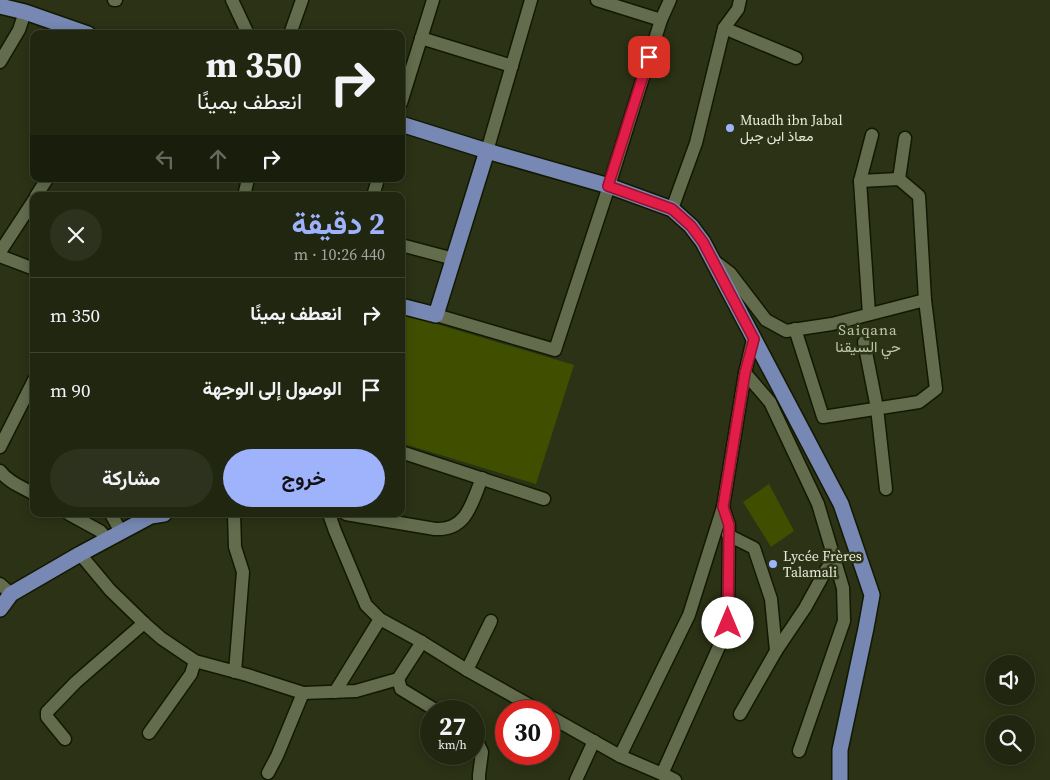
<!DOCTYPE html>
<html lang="ar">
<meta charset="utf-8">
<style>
body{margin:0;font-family:"Source Serif 4",Vazirmatn,serif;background:#2d321e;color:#f1f3f6;direction:rtl;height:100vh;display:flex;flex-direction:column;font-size:19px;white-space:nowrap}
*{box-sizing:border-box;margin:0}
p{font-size:16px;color:#a2a59f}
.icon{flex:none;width:28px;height:28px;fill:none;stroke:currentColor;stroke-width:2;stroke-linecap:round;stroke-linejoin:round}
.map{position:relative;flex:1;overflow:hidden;direction:ltr}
.side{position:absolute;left:30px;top:192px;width:375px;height:325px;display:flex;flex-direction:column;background:#202610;border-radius:10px;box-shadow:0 2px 12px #0003,0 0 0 1px #3d4330;direction:rtl}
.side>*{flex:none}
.top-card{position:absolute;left:30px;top:30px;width:375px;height:152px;border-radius:10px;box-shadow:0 2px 12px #0003,0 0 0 1px #3d4330;direction:rtl;background:#202610;color:#f1f3f6;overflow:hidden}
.fabs{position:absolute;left:985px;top:655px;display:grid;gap:10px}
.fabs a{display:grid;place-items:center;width:50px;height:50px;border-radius:50%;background:#202610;box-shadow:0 2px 12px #0003,0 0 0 1px #3d4330;font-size:25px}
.speed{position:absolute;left:420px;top:700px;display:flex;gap:10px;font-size:25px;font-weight:700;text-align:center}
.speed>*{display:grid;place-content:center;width:65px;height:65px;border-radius:50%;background:#202610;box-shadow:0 2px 12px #0003,0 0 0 1px #3d4330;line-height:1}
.speed small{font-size:12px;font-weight:400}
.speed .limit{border:8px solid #d22;background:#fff;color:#111}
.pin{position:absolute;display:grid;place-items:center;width:42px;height:42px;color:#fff;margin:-21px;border-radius:10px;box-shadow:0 2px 8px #0006}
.me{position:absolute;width:55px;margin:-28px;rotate:0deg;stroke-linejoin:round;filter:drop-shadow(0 0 4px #0008)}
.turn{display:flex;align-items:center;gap:18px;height:105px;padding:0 20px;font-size:22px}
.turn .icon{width:65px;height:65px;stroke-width:2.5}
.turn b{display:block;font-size:35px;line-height:42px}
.lanes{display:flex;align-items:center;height:48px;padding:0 20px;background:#0003;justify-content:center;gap:25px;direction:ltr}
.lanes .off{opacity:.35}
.round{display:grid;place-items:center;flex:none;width:52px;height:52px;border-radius:26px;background:#2d321e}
.overview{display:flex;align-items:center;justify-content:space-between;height:85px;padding:0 20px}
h1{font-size:30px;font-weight:700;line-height:38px;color:#9fb3fd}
.primary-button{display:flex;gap:10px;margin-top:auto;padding:10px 20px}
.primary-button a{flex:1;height:58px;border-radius:30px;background:#9fb3fd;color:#111;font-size:20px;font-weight:700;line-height:58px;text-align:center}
.primary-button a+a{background:#2d321e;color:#f1f3f6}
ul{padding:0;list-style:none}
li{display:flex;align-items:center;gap:15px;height:75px;padding:0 20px;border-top:1px solid #3d4330}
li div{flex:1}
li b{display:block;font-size:19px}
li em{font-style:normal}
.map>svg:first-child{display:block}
.green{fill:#404e00}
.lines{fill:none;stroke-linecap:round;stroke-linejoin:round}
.minor-casing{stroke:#131900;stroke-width:15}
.major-casing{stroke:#131900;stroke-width:18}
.minor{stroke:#636c4d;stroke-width:12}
.major{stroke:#7688b3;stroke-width:15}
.route-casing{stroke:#92132f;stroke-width:12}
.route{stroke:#e11d48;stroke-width:9}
.poi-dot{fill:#9fb3fd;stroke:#2b3215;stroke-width:2}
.labels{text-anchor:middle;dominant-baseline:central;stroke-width:5;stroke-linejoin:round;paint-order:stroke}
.poi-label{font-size:14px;fill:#e7ecda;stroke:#2b3215;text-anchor:start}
.neighbourhood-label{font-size:15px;letter-spacing:1px;fill:#bec8a6;stroke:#2b3215}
</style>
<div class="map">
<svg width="1050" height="780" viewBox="0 0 1050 780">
<rect width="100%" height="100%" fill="#2b3215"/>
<g class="green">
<polygon points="403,314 574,365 536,484 401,443 401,321"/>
<polygon points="769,484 794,531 771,547 743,502"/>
</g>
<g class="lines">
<defs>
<g id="minor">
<polyline points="114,0 116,0"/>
<polyline points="232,0 248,34"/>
<polyline points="661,20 670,0"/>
<polyline points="724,28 796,58"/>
<polyline points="290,34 302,0"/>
<polyline points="421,38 512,66"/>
<polyline points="0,62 19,30 25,12"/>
<polyline points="401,103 433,0"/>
<polyline points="487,151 531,0"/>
<polyline points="899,179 905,138"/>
<polyline points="36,196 47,179"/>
<polyline points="244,196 248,179"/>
<polyline points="373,196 378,179"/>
<polyline points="672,209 696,143 724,28 738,9 740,0"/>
<polyline points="401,245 454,259"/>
<polyline points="0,252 34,200"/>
<polyline points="0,256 34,269"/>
<polyline points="713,260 730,273 766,320 786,331 832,324 925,300"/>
<polyline points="869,314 860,181 872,135"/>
<polyline points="436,315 555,350 609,186 661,20 597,0"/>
<polyline points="795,329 823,417 919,402 936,389 925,300 919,196 899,179 860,181"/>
<polyline points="864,342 877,408 886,489"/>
<polyline points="745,373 770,402 818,504 843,588 844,621 799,751"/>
<polyline points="0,447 34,380"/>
<polyline points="401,452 544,499"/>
<path d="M0,471C8,482 22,487 34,494"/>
<polyline points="69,514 100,531 107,539"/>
<polyline points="111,514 121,532"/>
<polyline points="234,514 235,547 243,572 235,672"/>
<polyline points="329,514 335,531 366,605 380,619 422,642 467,670 540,711"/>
<path d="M346,514L435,529C467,531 472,502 482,478"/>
<polyline points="728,535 754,548 771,599 776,651 740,714"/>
<polyline points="80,554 110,590 144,623 161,638 195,661 247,675 303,693 356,691 398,679 422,642"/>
<polyline points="0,584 11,594"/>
<polyline points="776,651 805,608 826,570 834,559"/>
<polyline points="467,670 491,621"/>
<polyline points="398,679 401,689 437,711"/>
<polyline points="335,692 380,619"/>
<polyline points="549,716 620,756 669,777 675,780"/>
<polyline points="149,733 191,674 195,661"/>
<polyline points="474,735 482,752 479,775 479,780"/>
<polyline points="65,739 47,717 47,712 76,682 144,623"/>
<polyline points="620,756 689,615 723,507 745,373 753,339"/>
<polyline points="268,773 277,756 303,693"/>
<polyline points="662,774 721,642 728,623 729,525 723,507"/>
<polyline points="576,780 594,741"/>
</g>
<g id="major">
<polyline points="0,6 25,12 88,34"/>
<polyline points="401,124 487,151 609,186 672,209 691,226 703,242 841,504 872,595 866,628 840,750 840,780"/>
<polyline points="401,306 436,315 487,151"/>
<polyline points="0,609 11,594 80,554 151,516 164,514"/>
</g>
</defs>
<use href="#minor" class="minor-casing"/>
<use href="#major" class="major-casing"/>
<use href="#minor" class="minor"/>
<use href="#major" class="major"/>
</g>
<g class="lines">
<defs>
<polyline id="route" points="649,57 608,186 672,209 691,226 703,242 754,339 745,373 723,507 729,525 728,623"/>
</defs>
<use href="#route" class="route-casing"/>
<use href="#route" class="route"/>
</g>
<g class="poi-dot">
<circle cx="730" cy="128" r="5"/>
<circle cx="773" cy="564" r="5"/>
</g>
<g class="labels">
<g class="poi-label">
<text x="740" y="120">Muadh ibn Jabal<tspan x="740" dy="16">معاذ ابن جبل</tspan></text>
<text x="783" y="556">Lycée Frères<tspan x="783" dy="16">Talamali</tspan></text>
</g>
<g class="neighbourhood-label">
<text x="868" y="329">Saiqana<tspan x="868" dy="17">حي السيقنا</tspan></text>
</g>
</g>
</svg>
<div class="fabs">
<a><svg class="icon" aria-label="sound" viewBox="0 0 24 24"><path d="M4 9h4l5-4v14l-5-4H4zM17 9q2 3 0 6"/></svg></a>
<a><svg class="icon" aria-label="search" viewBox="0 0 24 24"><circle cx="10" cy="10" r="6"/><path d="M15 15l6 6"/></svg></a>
</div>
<div class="speed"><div>27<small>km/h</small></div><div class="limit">30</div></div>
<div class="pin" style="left:649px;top:57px;background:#d93025"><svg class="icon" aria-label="arrive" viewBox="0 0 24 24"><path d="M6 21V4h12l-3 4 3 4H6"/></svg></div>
<svg class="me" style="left:728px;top:623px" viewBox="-20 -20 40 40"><circle r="19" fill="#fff"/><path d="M0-13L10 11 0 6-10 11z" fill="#e11d48"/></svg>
<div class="top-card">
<div class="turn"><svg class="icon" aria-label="right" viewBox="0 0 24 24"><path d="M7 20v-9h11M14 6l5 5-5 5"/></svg><div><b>350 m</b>انعطف يمينًا</div></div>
<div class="lanes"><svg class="icon off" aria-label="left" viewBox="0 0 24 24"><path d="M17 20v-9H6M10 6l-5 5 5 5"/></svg><svg class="icon off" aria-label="ahead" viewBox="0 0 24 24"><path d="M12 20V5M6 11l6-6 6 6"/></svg><svg class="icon" aria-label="right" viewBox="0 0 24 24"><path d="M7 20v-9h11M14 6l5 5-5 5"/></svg></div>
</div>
<section class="side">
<div class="overview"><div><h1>2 دقيقة</h1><p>440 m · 10:26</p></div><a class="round"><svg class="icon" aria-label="close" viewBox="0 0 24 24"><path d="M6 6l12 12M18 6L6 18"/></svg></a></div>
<ul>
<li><svg class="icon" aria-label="right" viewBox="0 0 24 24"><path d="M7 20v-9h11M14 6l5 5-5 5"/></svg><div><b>انعطف يمينًا</b></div><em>350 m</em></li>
<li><svg class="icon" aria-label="arrive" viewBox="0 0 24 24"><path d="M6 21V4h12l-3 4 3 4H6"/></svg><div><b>الوصول إلى الوجهة</b></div><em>90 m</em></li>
</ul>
<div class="primary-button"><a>خروج</a><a>مشاركة</a></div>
</section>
</div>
